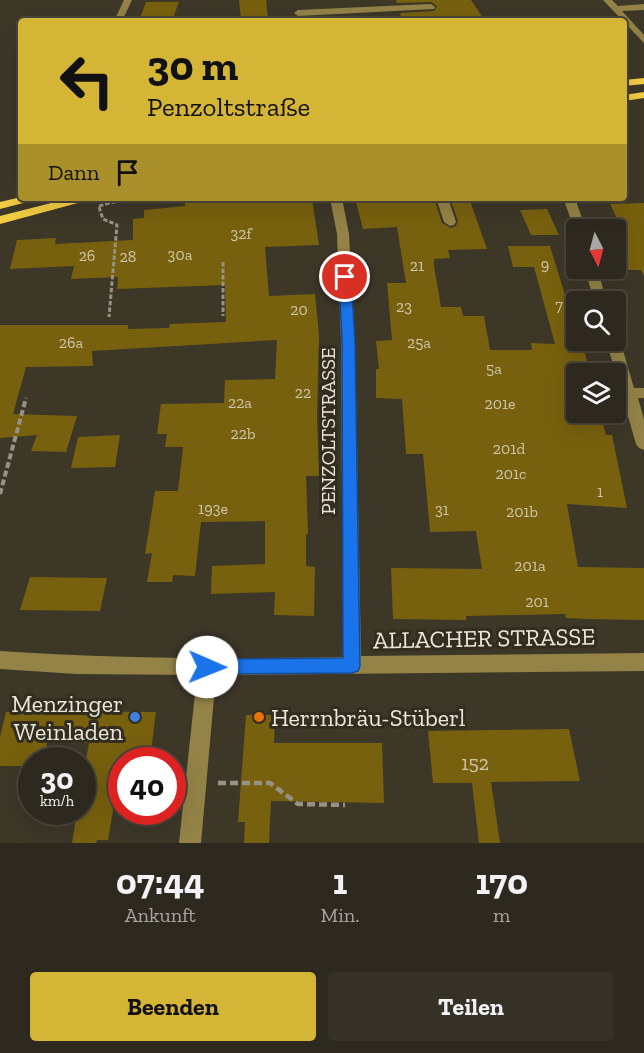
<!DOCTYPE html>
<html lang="de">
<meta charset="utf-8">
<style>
body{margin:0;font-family:"Zilla Slab",serif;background:#363127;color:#f1f3f6;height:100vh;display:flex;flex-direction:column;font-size:22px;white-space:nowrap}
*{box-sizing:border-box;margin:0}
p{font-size:20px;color:#a7a6a4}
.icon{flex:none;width:33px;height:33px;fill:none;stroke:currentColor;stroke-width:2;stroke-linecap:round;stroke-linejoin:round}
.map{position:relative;height:843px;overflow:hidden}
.side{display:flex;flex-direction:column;background:#2e291e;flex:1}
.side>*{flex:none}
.hud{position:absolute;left:18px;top:18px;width:609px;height:183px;border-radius:6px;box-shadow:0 6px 24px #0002,0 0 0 2px #49453c;background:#d5b535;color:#111;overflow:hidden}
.needle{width:39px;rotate:174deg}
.tools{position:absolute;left:566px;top:219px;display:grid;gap:12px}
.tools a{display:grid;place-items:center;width:60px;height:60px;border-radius:6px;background:#2e291e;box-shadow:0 6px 24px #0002,0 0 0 2px #49453c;font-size:30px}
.speed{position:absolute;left:18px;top:747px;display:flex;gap:12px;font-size:30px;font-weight:700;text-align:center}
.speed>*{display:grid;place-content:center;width:78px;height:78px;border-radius:50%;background:#2e291e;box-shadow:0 6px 24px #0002,0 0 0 2px #49453c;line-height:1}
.speed small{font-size:15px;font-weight:400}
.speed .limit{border:9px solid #d22;background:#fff;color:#111}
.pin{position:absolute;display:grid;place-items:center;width:51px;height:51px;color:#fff;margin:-26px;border:3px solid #fff;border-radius:50%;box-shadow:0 2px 6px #0007}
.me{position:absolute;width:66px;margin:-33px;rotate:91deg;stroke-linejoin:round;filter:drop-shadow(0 0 4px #0008)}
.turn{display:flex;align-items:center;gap:21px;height:126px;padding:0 30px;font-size:27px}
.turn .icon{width:78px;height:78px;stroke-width:2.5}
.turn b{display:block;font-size:42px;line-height:51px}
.then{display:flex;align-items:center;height:57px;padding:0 30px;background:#0003;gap:12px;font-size:22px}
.eta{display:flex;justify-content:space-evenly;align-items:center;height:102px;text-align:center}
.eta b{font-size:36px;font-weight:700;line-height:42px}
.cta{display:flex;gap:12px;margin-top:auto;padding:12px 30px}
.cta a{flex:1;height:69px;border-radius:6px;background:#d5b535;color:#111;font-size:24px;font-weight:700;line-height:69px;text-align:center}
.cta a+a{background:#363127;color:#f1f3f6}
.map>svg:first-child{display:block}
.building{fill:#78610e}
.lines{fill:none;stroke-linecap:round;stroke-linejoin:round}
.path-far2{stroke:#969286;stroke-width:3;stroke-dasharray:4.5 2;stroke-linecap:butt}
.path-far1{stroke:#969286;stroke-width:4;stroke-dasharray:6 3;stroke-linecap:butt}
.path{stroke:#969286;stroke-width:4.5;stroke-dasharray:8 4;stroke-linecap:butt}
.minor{fill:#948347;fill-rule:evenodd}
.major{fill:#f2cc42;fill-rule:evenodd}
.route{fill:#1a73e8;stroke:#114b97;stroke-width:1.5}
.shop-dot{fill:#3f7fe0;stroke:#322d1e;stroke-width:2}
.food-dot{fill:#e8710a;stroke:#322d1e;stroke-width:2}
.labels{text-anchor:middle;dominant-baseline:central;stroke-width:6;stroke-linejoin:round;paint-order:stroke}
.number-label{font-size:16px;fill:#cec6aa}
.street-label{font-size:20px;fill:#eae7de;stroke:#322d1e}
.near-number-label{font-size:20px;fill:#cec6aa}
.near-street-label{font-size:24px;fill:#eae7de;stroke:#322d1e}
.near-poi-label{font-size:24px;fill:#eae7de;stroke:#322d1e;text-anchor:end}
</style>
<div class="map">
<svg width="644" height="843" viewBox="0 0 644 843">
<rect width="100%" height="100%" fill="#3d3728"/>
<g class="building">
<polygon points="239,0 266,0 268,19 241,20"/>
<polygon points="396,0 471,0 485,21 402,21 400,13 434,11 437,6 431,2 397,3"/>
<polygon points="146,2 179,2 172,21 139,21"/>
<polygon points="185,198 312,199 319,245 265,247 269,296 315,294 319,335 317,416 319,476 306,476 308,534 306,534 306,566 315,567 314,616 274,615 275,592 211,594 212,566 265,564 265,521 201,522 195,576 173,575 172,582 147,582 152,553 145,554 155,491 178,491 183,447 165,447 167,434 157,434 161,404 224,403 225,380 275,379 277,340 92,351 93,366 26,367 13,414 77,416 66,452 31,451 37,435 0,438 0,325 128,325 128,329 169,328 170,324 226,322 225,285 117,289 118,277 71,279 74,266 10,269 17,240 56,238 55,244 133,240 133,219 144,218 144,210 185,206"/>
<polygon points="407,198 434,198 442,223 451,228 456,226 458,221 450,198 469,198 487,249 448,250 450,258 434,259 434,266 441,307 461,307 463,316 484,316 490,350 532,350 531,343 555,344 534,267 513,267 508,246 550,246 565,295 570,295 576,316 576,344 582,344 590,371 576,371 576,412 600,412 606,435 612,435 627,508 567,504 578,567 644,568 644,620 587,619 566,618 565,614 466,616 466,620 393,619 391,568 482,569 476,531 430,532 423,454 406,454 402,399 376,398 376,369 379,369 376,341 392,340 387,283 406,283 397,227 363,229 356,202"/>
<polygon points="644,203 644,276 641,270 618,270 615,260 615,240 627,240 610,204"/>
<polygon points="547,209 559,235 531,235 520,210"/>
<polygon points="120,435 115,467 71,468 78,437"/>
<polygon points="30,577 107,578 100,611 20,610"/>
<polygon points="54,711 156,712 150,760 122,760 122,787 117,787 108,840 97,840 96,843 72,843 77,812 82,812 82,782 89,743 47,743 44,760 32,760 32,766 0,766 0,737 6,712"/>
<polygon points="246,715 275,715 274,743 382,743 384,803 271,801 269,843 244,843 245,822 238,822"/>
<polygon points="569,729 580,781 491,782 500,843 479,843 472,783 433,783 428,731"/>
</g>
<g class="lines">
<g class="path-far2">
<polyline points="99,206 129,198"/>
<polyline points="99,207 103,219 117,225 109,317"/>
<polyline points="223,262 223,316"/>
</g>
<polyline class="path-far1" points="0,494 26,398"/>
<polyline class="path" points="218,783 270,783 298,804 345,805"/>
<g class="minor">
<polygon points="124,0 132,0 122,21 114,21"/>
<polygon points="603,0 612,0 618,6 644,4 644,10 622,11 644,35 644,43"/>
<polygon points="431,4 435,7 434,9 298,16 294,13 298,10"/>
<path d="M330,198H342L349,234L355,341L361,656L644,653V671L216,675L201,843H179L197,675L76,674L0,669V651C114,659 228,659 343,657L341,341L337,234Z"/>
<polygon points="436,198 448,198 456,222 454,225 450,226 444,222"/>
<polygon points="563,198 575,198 586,230 576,230 576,233"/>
<polygon points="585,268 597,268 607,302 594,302"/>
<polygon points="615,336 620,340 634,388 644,388 644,398 638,398 644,419 644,450 639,448 636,444 606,340 615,340"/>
</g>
<g class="major">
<polygon points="644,78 644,84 624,86 624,80"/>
<polygon points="644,92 644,98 624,101 624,95"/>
<polygon points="21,197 37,198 35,200 0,209 0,202"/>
<polygon points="71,198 91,198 89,200 0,224 0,216"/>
</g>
</g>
<polygon class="route" points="345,273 351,277 355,341 360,666 358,671 352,673 207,674 201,672 198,667 201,661 207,659 343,658 342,341 339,277"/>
<circle class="shop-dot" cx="135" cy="717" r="6"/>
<circle class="food-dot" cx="259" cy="717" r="6"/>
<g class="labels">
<g class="number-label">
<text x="241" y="233">32f</text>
<text x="180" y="254">30a</text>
<text x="87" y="255">26</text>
<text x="128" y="256">28</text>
<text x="545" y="264">9</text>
<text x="417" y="265">21</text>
<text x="559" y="305">7</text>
<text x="404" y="306">23</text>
<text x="299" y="309">20</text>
<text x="71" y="342">26a</text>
<text x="419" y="342">25a</text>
<text x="494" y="368">5a</text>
<text x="303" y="392">22</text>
<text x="240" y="402">22a</text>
<text x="500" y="403">201e</text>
<text x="243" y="433">22b</text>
<text x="509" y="448">201d</text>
<text x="511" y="473">201c</text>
<text x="600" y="491">1</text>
<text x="213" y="508">193e</text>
<text x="442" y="509">31</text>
<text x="522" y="511">201b</text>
<text x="530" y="565">201a</text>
<text x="537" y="601">201</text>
</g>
<g class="street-label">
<text transform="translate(328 431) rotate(-90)">PENZOLTSTRASSE</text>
</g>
<g class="near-number-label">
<text x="475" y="763">152</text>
</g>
<g class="near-street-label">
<text transform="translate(484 638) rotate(-1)">ALLACHER STRASSE</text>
</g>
<g class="near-poi-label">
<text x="123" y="703">Menzinger<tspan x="123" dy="28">Weinladen</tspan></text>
<text x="271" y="717" text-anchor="start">Herrnbräu-Stüberl</text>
</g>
</g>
</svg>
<div class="tools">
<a><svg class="needle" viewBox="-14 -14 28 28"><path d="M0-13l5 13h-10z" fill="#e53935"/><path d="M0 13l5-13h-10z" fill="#a7a6a4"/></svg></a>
<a><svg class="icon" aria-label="search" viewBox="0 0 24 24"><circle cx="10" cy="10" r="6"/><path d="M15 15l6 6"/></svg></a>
<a><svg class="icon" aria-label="layers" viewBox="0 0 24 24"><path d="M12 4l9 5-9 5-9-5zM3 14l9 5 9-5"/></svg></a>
</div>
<div class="speed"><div>30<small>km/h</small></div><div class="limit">40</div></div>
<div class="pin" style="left:345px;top:277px;background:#d93025"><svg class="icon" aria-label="arrive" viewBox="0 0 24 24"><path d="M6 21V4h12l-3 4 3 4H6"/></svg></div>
<svg class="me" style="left:207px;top:667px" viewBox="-20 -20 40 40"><circle r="19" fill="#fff"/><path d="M0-13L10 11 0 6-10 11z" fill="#1a73e8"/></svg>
<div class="hud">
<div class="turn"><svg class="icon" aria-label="left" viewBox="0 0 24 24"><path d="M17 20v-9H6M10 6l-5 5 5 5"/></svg><div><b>30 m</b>Penzoltstraße</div></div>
<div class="then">Dann<svg class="icon" aria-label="arrive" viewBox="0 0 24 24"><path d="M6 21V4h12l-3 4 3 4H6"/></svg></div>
</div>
</div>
<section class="side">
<div class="eta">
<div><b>07:44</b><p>Ankunft</p></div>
<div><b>1</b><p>Min.</p></div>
<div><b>170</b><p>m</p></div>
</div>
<div class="cta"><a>Beenden</a><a>Teilen</a></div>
</section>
